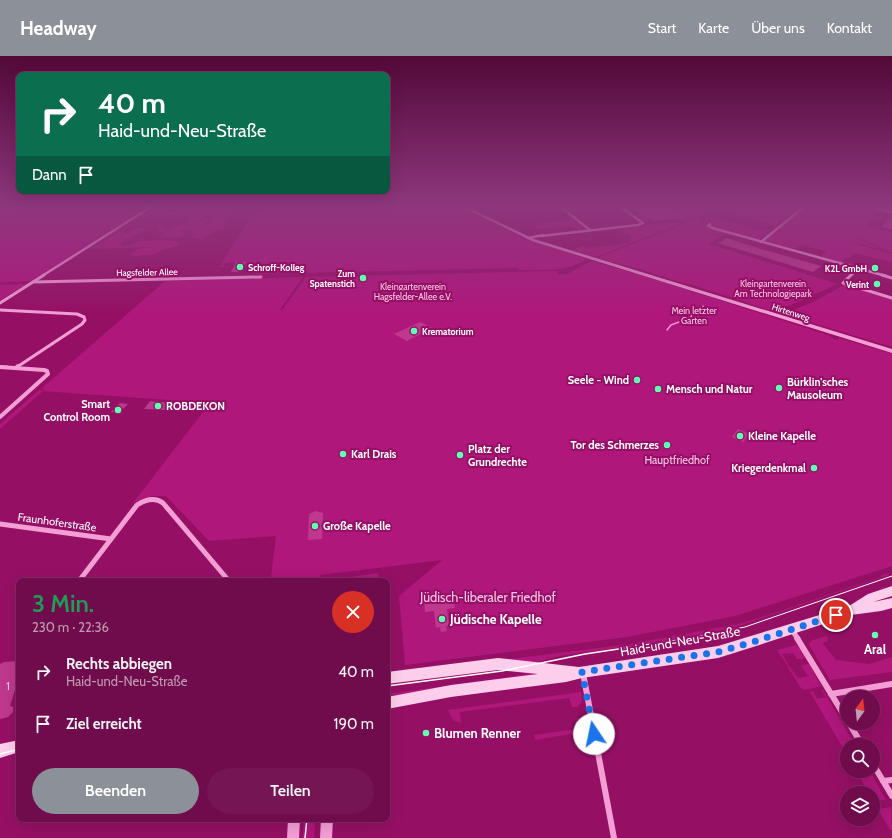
<!DOCTYPE html>
<html lang="de">
<meta charset="utf-8">
<style>
body{margin:0;font-family:Cabin,sans-serif;background:#751553;color:#f1f3f6;height:100vh;display:flex;flex-direction:column;font-size:15px;white-space:nowrap}
*{box-sizing:border-box;margin:0}
p{font-size:13px;color:#c09bb5}
.icon{flex:none;width:22px;height:22px;fill:none;stroke:currentColor;stroke-width:2;stroke-linecap:round;stroke-linejoin:round}
.map{position:relative;flex:1;overflow:hidden}
.details{position:absolute;left:16px;top:522px;width:374px;height:244px;display:flex;flex-direction:column;background:#700c4c;border-radius:8px;box-shadow:0 4px 16px #0002,0 0 0 1px #822c64}
.details>*{flex:none}
.guide{position:absolute;left:16px;top:16px;width:374px;height:122px;border-radius:8px;box-shadow:0 4px 16px #0002,0 0 0 1px #822c64;background:#0b6e4f;color:#fff;overflow:hidden}
.needle{width:26px;rotate:15deg}
.tools{position:absolute;left:840px;top:634px;display:grid;gap:8px}
.tools a{display:grid;place-items:center;width:40px;height:40px;border-radius:50%;background:#700c4c;box-shadow:0 4px 16px #0002,0 0 0 1px #822c64;font-size:20px}
.pin{position:absolute;display:grid;place-items:center;width:34px;height:34px;color:#fff;margin:-17px;border:2px solid #fff;border-radius:50%;box-shadow:0 1px 4px #0007}
.me{position:absolute;width:44px;margin:-22px;rotate:349deg;stroke-linejoin:round;filter:drop-shadow(0 0 3px #0008)}
.turn{display:flex;align-items:center;gap:14px;height:84px;padding:0 16px;font-size:18px}
.turn .icon{width:52px;height:52px;stroke-width:2.5}
.turn b{display:block;font-size:28px;line-height:34px}
.then{display:flex;align-items:center;height:38px;padding:0 16px;background:#0003;gap:8px;font-size:15px}
.round{display:grid;place-items:center;flex:none;width:42px;height:42px;border-radius:21px;background:#751553}
.summary{display:flex;align-items:center;justify-content:space-between;height:68px;padding:0 16px}
h1{font-size:24px;font-weight:600;line-height:30px;color:#1e9e55}
.action{display:flex;gap:8px;margin-top:auto;padding:8px 16px}
.action a{flex:1;height:46px;border-radius:24px;background:#8c9099;color:#fff;font-size:16px;font-weight:600;line-height:46px;text-align:center}
.action a+a{background:#751553;color:#f1f3f6}
ul{padding:0;list-style:none}
li{display:flex;align-items:center;gap:12px;height:52px;padding:0 16px}
li div{flex:1}
li b{display:block;font-size:15px}
li em{font-style:normal}
header{display:flex;align-items:center;gap:24px;box-sizing:border-box;height:56px;padding:0 20px;background:#8c9099;color:#fff}
header strong{font-size:19px}
nav{display:flex;gap:22px;margin-inline-start:auto;font-size:14px}
.map>svg:first-child{display:block}
.green{fill:#b0177b}
.lines{fill:none;stroke-linecap:round;stroke-linejoin:round}
.stream{stroke:#f790d5;stroke-width:1.5}
.building{fill:#be388e}
.minor-far4{stroke:#f49ed6;stroke-width:2.5}
.minor-far3{stroke:#f49ed6;stroke-width:3}
.minor-far2{stroke:#f49ed6;stroke-width:4}
.minor-far1{stroke:#f49ed6;stroke-width:5}
.minor{stroke:#f49ed6;stroke-width:6}
.tertiary{fill:#f49ed6;fill-rule:evenodd}
.secondary{fill:#fdceec;fill-rule:evenodd}
.tram-far1{stroke:#fff;stroke-width:1}
.tram{stroke:#fff;stroke-width:1.5}
.route{stroke:#1a73e8;stroke-width:7;stroke-dasharray:0 12.6}
.poi-dot{fill:#61ffb2;stroke:#951065;stroke-width:1.5}
.labels{text-anchor:middle;dominant-baseline:central;stroke-width:4;stroke-linejoin:round;paint-order:stroke}
.far-poi-label{font-size:9px;font-weight:bold;fill:#fff;stroke:#951065;text-anchor:end}
.far-street-label{font-size:9px;fill:#fff;stroke:#951065}
.far-park-label{font-size:9px;fill:#fec6eb;stroke:#951065}
.poi-label{font-size:11px;font-weight:bold;fill:#fff;stroke:#951065;text-anchor:start}
.park-label{font-size:11px;fill:#fec6eb;stroke:#951065}
.street-label{font-size:11px;fill:#fff;stroke:#951065}
.near-number-label{font-size:11px;fill:#efcde3}
.near-park-label{font-size:13px;fill:#fec6eb;stroke:#951065}
.near-poi-label{font-size:13px;font-weight:bold;fill:#fff;stroke:#951065;text-anchor:start}
.near-street-label{font-size:13px;fill:#fff;stroke:#951065}
</style>
<header>
<strong>Headway</strong>
<nav><a>Start</a><a>Karte</a><a>Über uns</a><a>Kontakt</a></nav>
</header>
<div class="map">
<svg width="892" height="782" viewBox="0 0 892 782">
<rect width="100%" height="100%" fill="#951065"/>
<g class="green">
<polygon points="0,149 151,149 31,225 0,226"/>
<polygon points="158,149 238,149 146,157"/>
<polygon points="248,149 254,153 191,157 137,163 145,158"/>
<path d="M260,149H457L522,181L587,203C566,216 543,214 519,214L517,212L256,218L258,213L251,212L252,210H246L248,205L245,210V206L226,207L222,208L224,209V210H237L219,211L254,156L261,151Z"/>
<polygon points="665,149 732,149 698,161 695,161 695,162 596,201 572,194 582,190 589,192 630,187 629,186 632,182 630,179 624,178 622,174 655,168 686,166 681,163 685,162 680,159 648,162 650,164 649,164 649,166 645,166 635,159 637,157 671,153"/>
<polygon points="737,149 770,149 794,155 758,184 718,173 718,170 704,165 705,162 709,160 766,176 775,169 721,155"/>
<polygon points="808,149 856,149 880,155 876,159 883,161 880,165 872,163 866,170 892,176 892,196 856,181 856,182 883,194 861,188 851,187 892,198 892,206 854,197 849,202 846,202 842,205 870,213 869,214 821,201 826,195 801,189 795,193 764,185"/>
<polygon points="230,155 245,155 239,159 243,156 238,155 224,161 223,163 229,163 226,165 223,174 218,173 202,183 189,181 196,176 189,175 194,171 182,176 185,177 183,180 178,182 158,180 164,177 159,176 158,169 169,171 164,173 170,174 173,179 170,174 190,163 187,162 190,159 197,164 191,159 219,156 210,161 215,158 210,158 198,164 200,165 199,165 188,168 209,164 202,168 208,169 218,163 213,162 219,158 222,161 220,157"/>
<polygon points="697,163 707,168 705,169 707,171 727,177 709,188 838,228 806,242 804,241 802,242 804,243 775,256 687,227 685,228 665,221 663,220 660,220 640,213 600,203 600,201"/>
<polygon points="569,164 575,165 572,166 577,166 582,171 582,173 578,174 573,170 538,173 534,171 540,167"/>
<polygon points="125,171 129,171 122,177 129,177 137,172 149,172 123,185 118,190 129,190 139,185 157,184 176,185 180,188 172,192 164,192 166,192 153,199 143,199 135,201 130,198 138,193 151,191 90,193"/>
<polygon points="592,205 651,222 831,280 830,281 838,284 839,282 892,298 892,510 735,560 627,581 405,609 399,540 442,504 320,519 320,521 307,522 307,525 266,525 267,522 271,521 276,480 209,485 166,440 152,440 133,447 210,347 43,335 0,373 0,368 39,334 43,335 44,333 41,333 165,225 303,221 280,254 282,254 306,221 551,215 557,215 557,218 567,218"/>
<polygon points="26,228 25,229 0,244 0,229"/>
<polygon points="844,229 892,242 892,291 783,258 813,246"/>
<polygon points="378,517 379,525 344,525 344,522"/>
<polygon points="886,517 889,519 742,569 705,579 559,600 533,607 510,603 630,588 738,568 759,562 878,522"/>
<polygon points="827,580 828,585 822,587 836,604 869,608 892,601 892,616 830,624 809,589 809,587 813,584"/>
<polygon points="796,589 801,593 805,601 803,603 797,603 793,597 782,598 789,609 787,609 777,594"/>
<polygon points="807,608 809,608 821,630 805,634 801,632 787,610 789,610 798,622 808,620 801,610"/>
<polygon points="532,617 533,622 387,640 387,638 496,623"/>
<polygon points="821,634 823,634 855,689 847,689 847,699 810,636 813,635 817,643 826,641"/>
<polygon points="581,636 582,645 577,651 572,651 569,642 460,656 461,667 453,664 448,654"/>
<polygon points="575,662 583,664 585,674 584,676 535,684 534,679 577,673"/>
<polygon points="872,719 886,744 874,745 873,737 869,737 859,720"/>
<polygon points="891,751 892,774 890,774 878,753"/>
<polygon points="304,763 315,763 314,782 303,782"/>
</g>
<g class="lines">
<g class="stream">
<polyline points="686,266 693,265 691,261 692,257 703,252 703,250"/>
<polyline points="667,274 671,269 679,266"/>
</g>
</g>
<g class="building">
<polygon points="628,149 664,149 686,162 653,165"/>
<polygon points="892,159 892,173 881,171"/>
<polygon points="727,182 751,190 821,210 813,216 718,187"/>
<polygon points="236,206 246,206 241,216 231,216"/>
<polygon points="420,266 432,272 407,285 394,278"/>
<polygon points="150,345 171,347 166,354 144,353"/>
<polygon points="120,347 128,348 119,357 111,356"/>
<polygon points="738,373 749,378 743,386 732,381"/>
<polygon points="316,455 323,457 322,483 308,484 309,458"/>
<polygon points="453,541 455,552 447,553 449,570 446,570 447,575 441,576 440,571 436,572 434,555 425,556 424,544"/>
<polygon points="19,605 19,621 10,650 13,651 13,656 8,661 0,663 0,608 4,606"/>
</g>
<g class="lines">
<g class="minor-far4">
<polyline points="558,149 590,174"/>
<polyline points="858,149 892,156"/>
<polyline points="710,168 708,170 716,173 886,220"/>
<polyline points="541,180 638,169 643,167 618,149"/>
<polyline points="528,182 543,179"/>
<polyline points="761,186 806,149"/>
<polyline points="42,220 154,149"/>
<polyline points="850,220 858,213"/>
</g>
<g class="minor-far3">
<polyline points="851,219 843,227 892,242"/>
<polyline points="882,219 892,222"/>
<polyline points="33,226 261,221"/>
<polyline points="0,247 44,219"/>
<polyline points="0,254 77,258 84,261 85,264 82,268 17,311"/>
<polyline points="0,311 7,311"/>
</g>
<g class="minor-far2">
<polyline points="0,311 44,314 47,315 48,318 0,361"/>
<polyline points="16,312 18,310"/>
</g>
<g class="minor-far1">
<polyline points="0,468 111,483"/>
<path d="M79,525L137,449C145,444 155,441 163,447L229,525"/>
<polyline points="792,574 798,583"/>
</g>
<g class="minor">
<polyline points="797,582 847,664"/>
<polyline points="583,617 614,782"/>
<polyline points="831,638 892,628"/>
<polyline points="849,667 862,689"/>
<polyline points="873,708 892,740"/>
<polyline points="883,725 892,724"/>
</g>
<g class="tertiary">
<polygon points="458,149 463,149 534,183 892,293 892,297 532,185"/>
<polygon points="288,763 300,763 299,782 287,782"/>
<polygon points="321,763 333,763 332,782 320,782"/>
</g>
<g class="secondary">
<polygon points="892,530 892,540 873,546 892,542 892,552 881,555 851,559 753,591 718,602 582,622 566,626 451,641 387,653 387,641 451,629 538,618 498,614 387,628 387,616 498,602 579,611 718,590 849,550 868,538"/>
<polygon points="19,684 19,696 0,702 0,688"/>
</g>
<polyline class="tram-far1" points="686,583 745,571 892,520"/>
<g class="tram">
<polyline points="387,630 502,615 585,598 692,582"/>
<polyline points="0,698 19,693"/>
<polyline points="305,782 307,763"/>
</g>
</g>
<linearGradient id="sky" x2="0" y2="1"><stop stop-color="#520938"/><stop offset="0.58" stop-color="#8e377e"/><stop offset="1" stop-color="#8e377e" stop-opacity="0"/></linearGradient>
<rect width="892" height="259" fill="url(#sky)"/>
<g class="lines">
<polyline class="route" points="594,678 582,616 718,596 753,586 836,559"/>
</g>
<g class="poi-dot">
<circle cx="240" cy="211" r="4"/>
<circle cx="875" cy="212" r="4"/>
<circle cx="363" cy="222" r="4"/>
<circle cx="877" cy="228" r="4"/>
<circle cx="414" cy="275" r="4"/>
<circle cx="637" cy="324" r="4"/>
<circle cx="779" cy="332" r="4"/>
<circle cx="658" cy="333" r="4"/>
<circle cx="158" cy="350" r="4"/>
<circle cx="118" cy="354" r="4"/>
<circle cx="740" cy="380" r="4"/>
<circle cx="667" cy="389" r="4"/>
<circle cx="343" cy="398" r="4"/>
<circle cx="460" cy="399" r="4"/>
<circle cx="814" cy="412" r="4"/>
<circle cx="315" cy="470" r="4"/>
<circle cx="442" cy="563" r="4"/>
<circle cx="875" cy="579" r="4"/>
<circle cx="426" cy="677" r="4"/>
</g>
<g class="labels">
<g class="far-poi-label">
<text x="248" y="211" text-anchor="start">Schroff-Kolleg</text>
<text x="867" y="212">K2L GmbH</text>
<text x="355" y="217">Zum<tspan x="355" dy="10">Spatenstich</tspan></text>
<text x="869" y="228">Verint</text>
<text x="422" y="275" text-anchor="start">Krematorium</text>
</g>
<g class="far-street-label">
<text transform="translate(147 216) rotate(-1)">Hagsfelder Allee</text>
<text transform="translate(791 256) rotate(18)">Hirtenweg</text>
</g>
<g class="far-park-label">
<text x="773" y="227">Kleingartenverein<tspan x="773" dy="10">Am Technologiepark</tspan></text>
<text x="413" y="230">Kleingartenverein<tspan x="413" dy="10">Hagsfelder-Allee e.V.</tspan></text>
<text x="694" y="254">Mein letzter<tspan x="694" dy="10">Garten</tspan></text>
</g>
<g class="poi-label">
<text x="629" y="324" text-anchor="end">Seele - Wind</text>
<text x="787" y="326">Bürklin'sches<tspan x="787" dy="13">Mausoleum</tspan></text>
<text x="666" y="333">Mensch und Natur</text>
<text x="110" y="348" text-anchor="end">Smart<tspan x="110" dy="13">Control Room</tspan></text>
<text x="166" y="350">ROBDEKON</text>
<text x="748" y="380">Kleine Kapelle</text>
<text x="659" y="389" text-anchor="end">Tor des Schmerzes</text>
<text x="468" y="393">Platz der<tspan x="468" dy="13">Grundrechte</tspan></text>
<text x="351" y="398">Karl Drais</text>
<text x="806" y="412" text-anchor="end">Kriegerdenkmal</text>
<text x="323" y="470">Große Kapelle</text>
</g>
<g class="park-label">
<text x="677" y="404">Hauptfriedhof</text>
</g>
<g class="street-label">
<text transform="translate(57 466) rotate(8)">Fraunhoferstraße</text>
</g>
<g class="near-number-label">
<text x="8" y="630">1</text>
</g>
<g class="near-park-label">
<text x="488" y="541">Jüdisch-liberaler Friedhof</text>
</g>
<g class="near-poi-label">
<text x="450" y="563">Jüdische Kapelle</text>
<text x="875" y="593" text-anchor="middle">Aral</text>
<text x="434" y="677">Blumen Renner</text>
</g>
<g class="near-street-label">
<text transform="translate(680 585) rotate(-10)">Haid-und-Neu-Straße</text>
</g>
</g>
</svg>
<div class="tools">
<a><svg class="needle" viewBox="-14 -14 28 28"><path d="M0-13l5 13h-10z" fill="#e53935"/><path d="M0 13l5-13h-10z" fill="#c09bb5"/></svg></a>
<a><svg class="icon" aria-label="search" viewBox="0 0 24 24"><circle cx="10" cy="10" r="6"/><path d="M15 15l6 6"/></svg></a>
<a><svg class="icon" aria-label="layers" viewBox="0 0 24 24"><path d="M12 4l9 5-9 5-9-5zM3 14l9 5 9-5"/></svg></a>
</div>
<div class="pin" style="left:836px;top:559px;background:#d93025"><svg class="icon" aria-label="arrive" viewBox="0 0 24 24"><path d="M6 21V4h12l-3 4 3 4H6"/></svg></div>
<svg class="me" style="left:594px;top:678px" viewBox="-20 -20 40 40"><circle r="19" fill="#fff"/><path d="M0-13L10 11 0 6-10 11z" fill="#1a73e8"/></svg>
<div class="guide">
<div class="turn"><svg class="icon" aria-label="right" viewBox="0 0 24 24"><path d="M7 20v-9h11M14 6l5 5-5 5"/></svg><div><b>40 m</b>Haid-und-Neu-Straße</div></div>
<div class="then">Dann<svg class="icon" aria-label="arrive" viewBox="0 0 24 24"><path d="M6 21V4h12l-3 4 3 4H6"/></svg></div>
</div>
<section class="details">
<div class="summary"><div><h1>3 Min.</h1><p>230 m · 22:36</p></div><a class="round" style="background:#d93025;color:#fff"><svg class="icon" aria-label="close" viewBox="0 0 24 24"><path d="M6 6l12 12M18 6L6 18"/></svg></a></div>
<ul>
<li><svg class="icon" aria-label="right" viewBox="0 0 24 24"><path d="M7 20v-9h11M14 6l5 5-5 5"/></svg><div><b>Rechts abbiegen</b><p>Haid-und-Neu-Straße</p></div><em>40 m</em></li>
<li><svg class="icon" aria-label="arrive" viewBox="0 0 24 24"><path d="M6 21V4h12l-3 4 3 4H6"/></svg><div><b>Ziel erreicht</b></div><em>190 m</em></li>
</ul>
<div class="action"><a>Beenden</a><a>Teilen</a></div>
</section>
</div>
